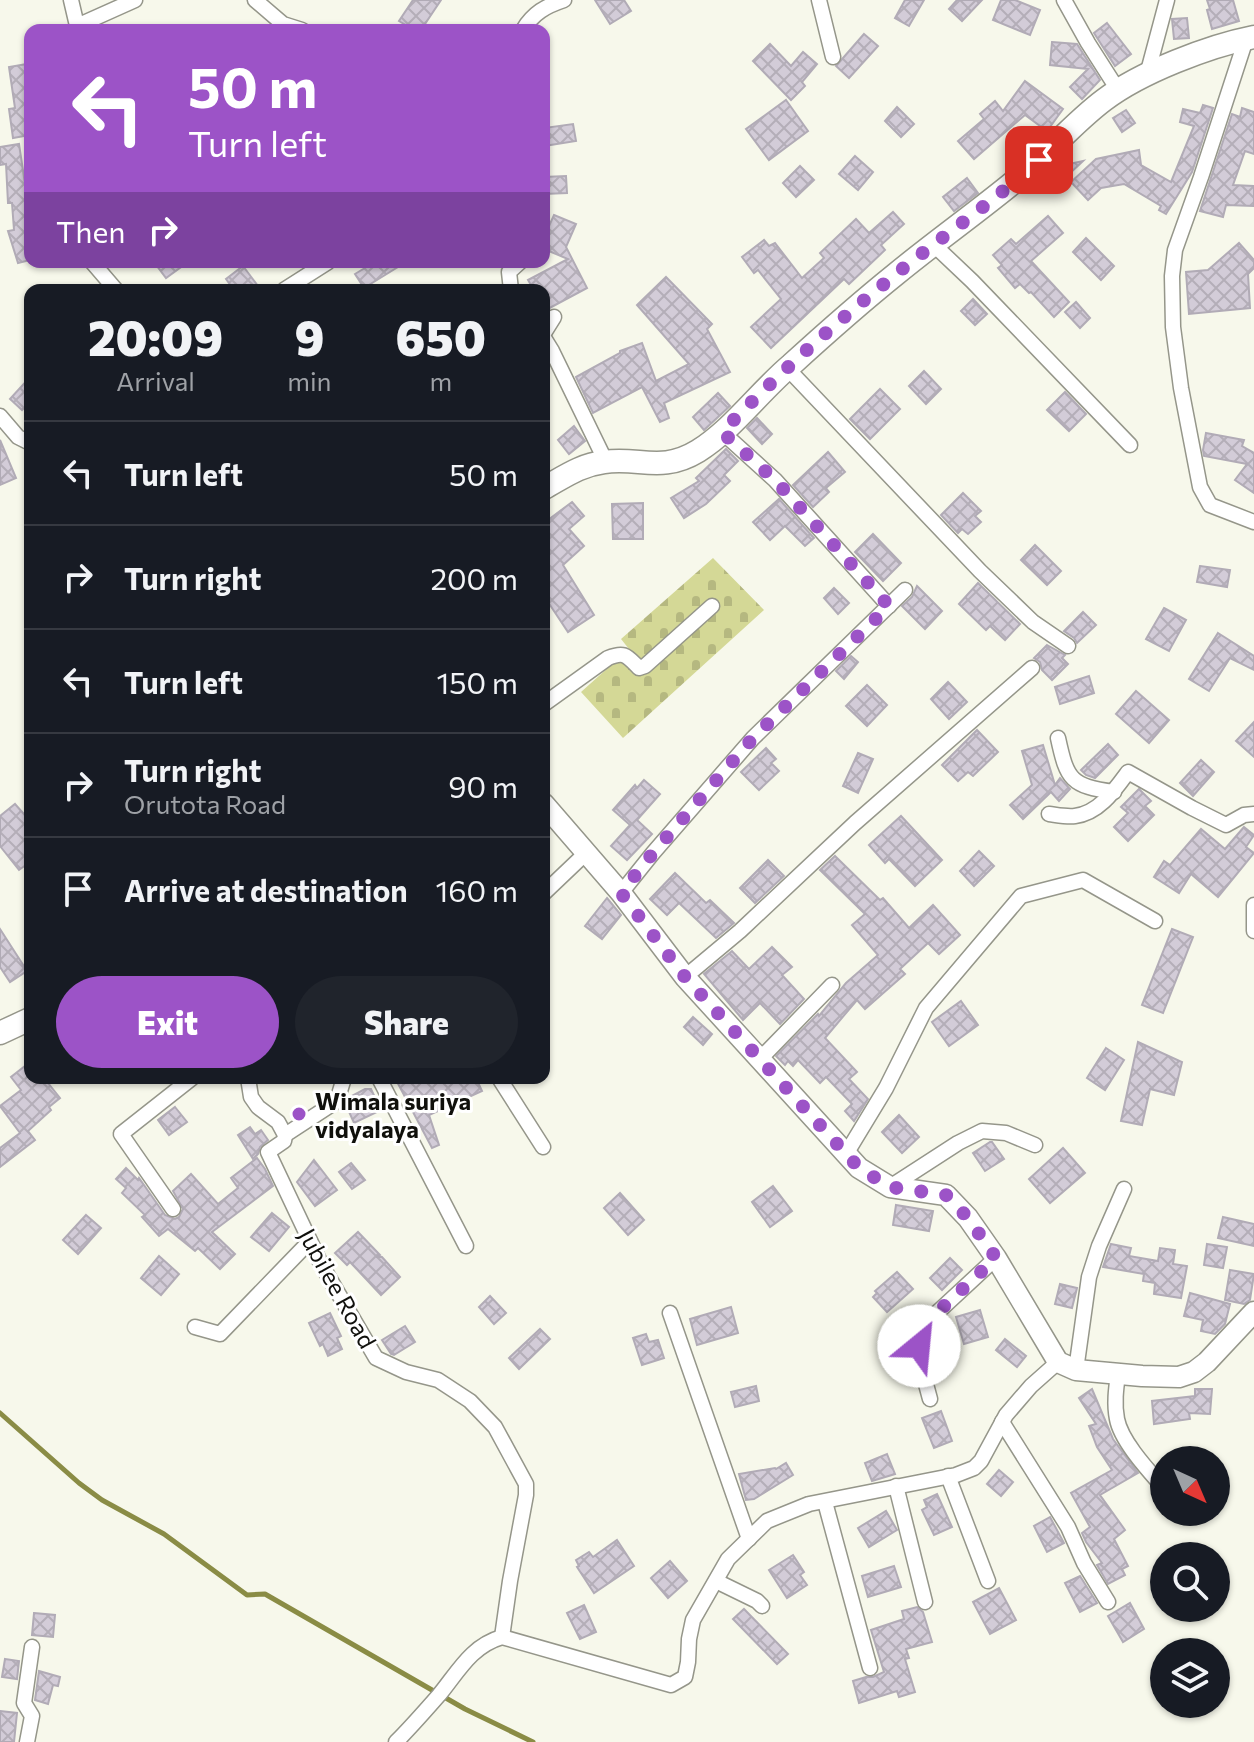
<!DOCTYPE html>
<style>
body{margin:0;font-family:Commissioner,sans-serif;background:#20242c;color:#f1f3f6;height:100vh;display:flex;flex-direction:column;font-size:30px;white-space:nowrap}
*{box-sizing:border-box;margin:0}
p{font-size:26px;color:#9ea1a6}
.icon{flex:none;width:44px;height:44px;fill:none;stroke:currentColor;stroke-width:2;stroke-linecap:round;stroke-linejoin:round}
.map{position:relative;flex:1;overflow:hidden}
.sheet{position:absolute;left:24px;top:284px;width:526px;height:800px;display:flex;flex-direction:column;background:#171b24;border-radius:16px;box-shadow:0 2px 6px #0004}
.sheet>*{flex:none}
.banner{position:absolute;left:24px;top:24px;width:526px;height:244px;border-radius:16px;box-shadow:0 2px 6px #0004;background:#9c53c7;color:#fff;overflow:hidden}
.needle{width:52px;rotate:136deg}
.tools{position:absolute;left:1150px;top:1446px;display:grid;gap:16px}
.tools a{display:grid;place-items:center;width:80px;height:80px;border-radius:50%;background:#171b24;box-shadow:0 2px 6px #0004;font-size:40px}
.pin{position:absolute;display:grid;place-items:center;width:68px;height:68px;color:#fff;margin:-34px;border-radius:16px;box-shadow:0 4px 12px #0006}
.me{position:absolute;width:88px;margin:-44px;rotate:28deg;stroke-linejoin:round;filter:drop-shadow(0 0 6px #0008)}
.turn{display:flex;align-items:center;gap:28px;height:168px;padding:0 32px;font-size:36px}
.turn .icon{width:104px;height:104px;stroke-width:2.5}
.turn b{display:block;font-size:56px;line-height:68px}
.then{display:flex;align-items:center;height:76px;padding:0 32px;background:#0003;gap:16px;font-size:30px}
.eta{display:flex;justify-content:space-evenly;align-items:center;height:136px;text-align:center}
.eta b{font-size:48px;font-weight:800;line-height:56px}
.cta{display:flex;gap:16px;margin-top:auto;padding:16px 32px}
.cta a{flex:1;height:92px;border-radius:48px;background:#9c53c7;color:#fff;font-size:32px;font-weight:800;line-height:92px;text-align:center}
.cta a+a{background:#20242c;color:#f1f3f6}
ul{padding:0;list-style:none}
li{display:flex;align-items:center;gap:24px;height:104px;padding:0 32px;border-top:2px solid #363941}
li div{flex:1}
li b{display:block;font-size:30px}
li em{font-style:normal}
.map>svg:first-child{display:block}
.cemetery{fill:url(#cemetery-stones)}
.lines{fill:none;stroke-linecap:round;stroke-linejoin:round}
.stream{stroke:#8a8c45;stroke-width:5}
.building{fill:url(#building-cross-hatch);stroke:#b1abb6;stroke-width:2}
.street-casing{stroke:#95968a;stroke-width:17}
.secondary-casing{stroke:#95968a;stroke-width:23}
.primary-casing{stroke:#95968a;stroke-width:25}
.street{stroke:#fff;stroke-width:14}
.secondary{stroke:#fff;stroke-width:20}
.primary{stroke:#fff;stroke-width:22}
.route{stroke:#9c53c7;stroke-width:14;stroke-dasharray:0 25.2}
.poi-dot{fill:#9c53c7;stroke:#fff;stroke-width:3}
.labels{text-anchor:middle;dominant-baseline:central;stroke-width:6;stroke-linejoin:round;paint-order:stroke}
.poi-label{font-size:24px;font-weight:bold;fill:#10100c;stroke:#fff;text-anchor:start}
.street-label{font-size:24px;fill:#10100c;stroke:#fff}
</style>
<div class="map">
<svg width="1254" height="1742" viewBox="0 0 1254 1742">
<defs>
<pattern id="cemetery-stones" width="16" height="16" patternUnits="userSpaceOnUse" patternTransform="scale(2)"><rect width="16" height="16" fill="#d4d896"/><path d="M2 7V4a2 2 0 0 1 4 0v3zM10 15v-3a2 2 0 0 1 4 0v3z" fill="#b5b880"/></pattern>
<pattern id="building-cross-hatch" width="8" height="8" patternUnits="userSpaceOnUse" patternTransform="scale(2)"><rect width="8" height="8" fill="#d3ccd8"/><path d="M0 0l8 8M0 8l8-8" fill="none" stroke="#b4aeb8"/></pattern>
</defs>
<rect width="100%" height="100%" fill="#f7f8eb"/>
<polygon class="cemetery" points="713,558 764,610 623,738 581,692 629,649 621,639"/>
<g class="lines">
<polyline class="stream" points="0,1413 79,1483 102,1500 164,1534 247,1595 265,1594 465,1709 533,1742"/>
</g>
<g class="building">
<polygon points="413,0 441,0 421,30 414,30 399,21"/>
<polygon points="595,0 624,0 631,11 610,24"/>
<polygon points="905,0 924,0 909,26 895,18"/>
<polygon points="957,0 982,0 962,21 949,9"/>
<polygon points="1001,0 1015,0 1040,10 1030,35 993,20"/>
<polygon points="1207,0 1233,0 1239,21 1212,29 1207,10 1210,9"/>
<polygon points="1187,18 1189,38 1174,39 1172,19"/>
<polygon points="1107,23 1131,54 1115,66 1094,33"/>
<polygon points="864,34 878,46 849,78 836,66"/>
<polygon points="1052,42 1077,44 1100,80 1082,99 1070,87 1088,69 1050,65"/>
<polygon points="770,44 791,66 803,52 817,64 802,82 805,86 791,100 753,61"/>
<polygon points="27,64 30,82 30,135 13,138 9,109 15,108 9,67"/>
<polygon points="1025,81 1063,109 1047,131 1025,115 974,159 958,141 984,119 980,114 995,101 1003,111"/>
<polygon points="786,100 808,131 769,160 746,129"/>
<polygon points="1203,105 1213,108 1192,172 1166,214 1159,210 1161,206 1124,184 1101,188 1088,200 1071,182 1096,159 1139,150 1141,165 1171,182 1194,126 1180,122 1183,109 1200,113"/>
<polygon points="897,107 914,124 901,137 885,121"/>
<polygon points="1242,108 1254,112 1254,154 1245,151 1233,185 1254,186 1254,206 1226,205 1223,217 1200,211 1232,114 1240,117"/>
<polygon points="1126,110 1135,123 1122,132 1113,118"/>
<polygon points="573,124 576,141 544,146 544,128"/>
<polygon points="19,144 25,184 30,184 30,260 18,263 8,231 14,230 12,203 8,203 6,164 0,165 0,147"/>
<polygon points="855,156 873,172 858,190 839,174"/>
<polygon points="1083,161 1053,189 1041,177 1051,168"/>
<polygon points="800,166 814,180 796,197 783,183"/>
<polygon points="566,176 567,193 544,194 544,177"/>
<polygon points="967,178 978,193 954,211 943,197"/>
<polygon points="893,212 904,224 881,245 885,250 849,284 844,279 771,348 751,327 781,299 758,270 754,273 742,257 764,240 769,246 775,243 802,278 824,258 820,253 856,219 869,233"/>
<polygon points="554,215 576,224 566,247 587,288 544,311 544,290 534,290 528,280 568,259 544,249 544,237"/>
<polygon points="1048,216 1063,233 1031,261 1069,302 1054,317 1031,292 1029,293 1020,284 1015,288 998,268 1002,265 993,255 1011,239 1016,244"/>
<polygon points="1086,238 1114,266 1101,280 1073,252"/>
<polygon points="1239,243 1254,260 1254,268 1248,274 1250,308 1189,314 1186,272 1208,270"/>
<polygon points="154,262 188,262 166,278"/>
<polygon points="375,262 406,262 364,288 355,274"/>
<polygon points="243,266 261,290 234,290 226,279"/>
<polygon points="666,277 712,324 707,329 730,372 664,403 669,418 660,422 642,387 593,413 576,377 620,353 620,351 642,343 656,381 689,364 637,305"/>
<polygon points="973,299 987,314 975,325 961,311"/>
<polygon points="1076,302 1090,318 1080,328 1065,312"/>
<polygon points="924,371 941,389 926,404 909,386"/>
<polygon points="30,377 30,402 22,410 10,399"/>
<polygon points="880,389 900,409 870,439 850,419"/>
<polygon points="1065,392 1086,414 1069,431 1047,410"/>
<polygon points="718,393 730,406 704,430 693,417"/>
<polygon points="757,418 772,434 762,444 747,428"/>
<polygon points="574,426 585,441 569,454 558,440"/>
<polygon points="1206,433 1244,440 1242,446 1254,453 1254,493 1235,480 1247,464 1204,456 1203,450"/>
<polygon points="0,440 16,478 0,485"/>
<polygon points="726,449 738,461 724,475 730,481 706,504 684,518 671,498 699,481 696,478"/>
<polygon points="828,452 845,472 826,488 829,492 813,507 793,485"/>
<polygon points="963,493 981,511 975,516 981,522 968,534 962,529 958,533 941,515"/>
<polygon points="779,499 814,538 805,546 785,526 770,540 753,522"/>
<polygon points="572,502 584,516 569,529 584,546 563,565 594,615 568,632 544,596 544,523"/>
<polygon points="643,503 643,539 613,539 612,504"/>
<polygon points="873,534 901,563 883,581 855,552"/>
<polygon points="1035,545 1061,571 1047,585 1021,560"/>
<polygon points="1200,566 1230,570 1227,587 1197,582"/>
<polygon points="978,583 1020,624 1005,640 990,626 986,630 959,604"/>
<polygon points="917,586 942,611 925,629 902,606 912,597"/>
<polygon points="834,588 849,603 838,614 824,598"/>
<polygon points="1164,608 1186,620 1169,651 1146,639"/>
<polygon points="1083,612 1096,625 1077,643 1074,638 1064,631"/>
<polygon points="1218,633 1254,656 1254,670 1230,658 1209,691 1189,679"/>
<polygon points="1047,645 1065,655 1062,658 1068,664 1052,680 1042,670 1040,662 1034,658"/>
<polygon points="851,656 858,662 844,679 836,671"/>
<polygon points="1089,676 1094,693 1060,704 1055,687"/>
<polygon points="948,682 967,702 949,719 931,699"/>
<polygon points="867,685 887,705 867,726 846,706"/>
<polygon points="1136,691 1169,720 1149,743 1116,714"/>
<polygon points="1254,722 1254,757 1236,741"/>
<polygon points="977,730 998,752 973,776 968,772 958,781 942,765"/>
<polygon points="1108,744 1118,755 1095,778 1086,775 1081,770"/>
<polygon points="1043,745 1055,785 1060,778 1070,789 1059,801 1051,792 1023,819 1010,805 1032,785 1022,751"/>
<polygon points="766,748 776,759 771,763 779,771 759,790 741,772"/>
<polygon points="858,753 873,759 858,793 843,786"/>
<polygon points="1201,760 1214,772 1193,796 1180,783"/>
<polygon points="644,780 660,794 637,820 652,834 627,860 611,846 630,825 613,810 635,785 637,788"/>
<polygon points="1139,789 1151,801 1145,806 1154,815 1128,841 1114,827 1128,813 1121,807"/>
<polygon points="15,804 30,821 30,862 19,870 0,846 0,816"/>
<polygon points="901,816 942,860 915,886 889,859 885,863 869,845"/>
<polygon points="1244,827 1254,835 1246,847 1254,853 1218,897 1191,874 1179,893 1154,877 1164,861 1170,865 1201,829 1225,849"/>
<polygon points="979,851 994,866 974,886 960,871"/>
<polygon points="835,856 880,900 883,898 909,928 933,905 960,935 939,954 928,943 900,969 905,974 865,1009 857,1000 825,1038 857,1072 849,1079 868,1099 854,1121 845,1111 852,1104 826,1077 820,1083 798,1060 793,1066 788,1061 785,1065 776,1056 818,1014 819,1016 846,983 878,955 852,925 865,914 820,870"/>
<polygon points="768,860 784,876 755,903 740,888"/>
<polygon points="675,873 706,903 710,900 734,923 716,938 679,903 667,915 650,899"/>
<polygon points="607,898 621,915 602,939 585,926"/>
<polygon points="0,929 27,971 10,982 0,967"/>
<polygon points="1172,929 1193,937 1163,1013 1142,1005"/>
<polygon points="772,947 792,967 782,975 804,999 780,1024 760,1003 743,1020 704,974 732,951 749,969"/>
<polygon points="961,1001 978,1025 949,1046 932,1022"/>
<polygon points="693,1017 712,1034 703,1045 684,1027"/>
<polygon points="1138,1042 1182,1062 1174,1095 1150,1089 1142,1125 1121,1121"/>
<polygon points="1106,1048 1124,1060 1105,1090 1087,1078"/>
<polygon points="30,1062 30,1078 44,1078 60,1098 49,1107 51,1110 28,1131 35,1140 0,1167 0,1148 20,1133 0,1106 21,1090 11,1077"/>
<polygon points="395,1078 476,1078 482,1091 429,1115 439,1145 432,1148"/>
<polygon points="365,1089 371,1089 381,1110 354,1123 346,1105 348,1098"/>
<polygon points="175,1107 187,1122 169,1135 158,1120"/>
<polygon points="899,1115 919,1137 902,1153 882,1132"/>
<polygon points="250,1127 255,1134 261,1130 268,1140 260,1147 258,1154 253,1159 238,1135"/>
<polygon points="990,1142 992,1142 1004,1159 985,1171 973,1153"/>
<polygon points="1063,1148 1085,1173 1050,1203 1029,1179"/>
<polygon points="257,1158 265,1169 273,1186 212,1232 235,1254 220,1269 198,1248 195,1251 168,1229 159,1236 142,1217 145,1215 122,1193 126,1188 116,1179 126,1168 138,1180 139,1178 165,1215 175,1219 179,1217 183,1209 173,1191 191,1174 218,1204 238,1188 231,1178"/>
<polygon points="314,1160 337,1190 315,1206 297,1182"/>
<polygon points="351,1163 365,1180 352,1189 339,1172"/>
<polygon points="773,1186 792,1211 770,1227 752,1202"/>
<polygon points="620,1193 644,1220 628,1235 604,1208"/>
<polygon points="896,1205 933,1211 929,1231 893,1225"/>
<polygon points="272,1213 289,1227 269,1251 251,1237"/>
<polygon points="86,1215 101,1228 78,1254 63,1240"/>
<polygon points="1223,1217 1254,1224 1254,1246 1218,1238"/>
<polygon points="358,1232 380,1255 376,1257 382,1257 400,1277 381,1295 350,1262 347,1265 335,1253"/>
<polygon points="1111,1244 1131,1248 1129,1256 1158,1261 1160,1248 1175,1250 1173,1264 1187,1266 1181,1298 1154,1294 1155,1283 1143,1281 1144,1274 1103,1267"/>
<polygon points="1207,1244 1227,1247 1223,1268 1204,1265"/>
<polygon points="159,1256 179,1274 161,1295 141,1278"/>
<polygon points="950,1258 962,1270 942,1290 930,1278"/>
<polygon points="1230,1270 1254,1274 1250,1300 1244,1304 1225,1300"/>
<polygon points="897,1272 913,1289 887,1312 873,1297 877,1293 875,1291"/>
<polygon points="1060,1284 1077,1288 1072,1308 1055,1304"/>
<polygon points="1190,1293 1230,1304 1225,1324 1215,1334 1201,1331 1203,1320 1184,1316"/>
<polygon points="490,1296 506,1313 494,1324 479,1307"/>
<polygon points="731,1307 738,1333 697,1345 690,1319"/>
<polygon points="980,1310 988,1337 964,1344 956,1317"/>
<polygon points="330,1313 341,1336 337,1338 342,1349 328,1356 323,1344 320,1346 309,1323"/>
<polygon points="405,1326 415,1342 394,1355 391,1354 382,1340"/>
<polygon points="540,1329 550,1339 519,1369 509,1358"/>
<polygon points="646,1334 649,1342 658,1340 664,1358 642,1365 633,1338"/>
<polygon points="1005,1339 1026,1356 1017,1367 996,1350"/>
<polygon points="756,1386 759,1401 735,1407 731,1392"/>
<polygon points="1092,1389 1113,1439 1138,1473 1100,1495 1125,1530 1114,1539 1128,1566 1122,1569 1125,1575 1108,1584 1097,1565 1102,1563 1086,1542 1082,1533 1090,1527 1071,1493 1112,1470 1097,1447 1089,1426 1096,1424 1079,1398"/>
<polygon points="1195,1389 1212,1389 1210,1414 1189,1413 1190,1419 1154,1424 1152,1401 1195,1396"/>
<polygon points="941,1411 952,1441 934,1448 922,1418"/>
<polygon points="887,1454 895,1474 872,1481 865,1463"/>
<polygon points="786,1463 793,1475 754,1499 746,1500 739,1474 775,1468 776,1469"/>
<polygon points="999,1470 1013,1482 1001,1496 987,1484"/>
<polygon points="937,1494 952,1527 934,1535 922,1510 927,1507 924,1500"/>
<polygon points="886,1511 897,1530 869,1547 858,1528"/>
<polygon points="1050,1517 1064,1543 1047,1552 1034,1526"/>
<polygon points="617,1540 634,1566 594,1593 577,1567 579,1566 576,1560 589,1552 593,1557"/>
<polygon points="793,1555 804,1572 800,1575 807,1585 787,1598 769,1570"/>
<polygon points="670,1561 687,1581 668,1598 651,1578"/>
<polygon points="894,1566 901,1587 868,1597 862,1576"/>
<polygon points="1080,1576 1097,1603 1080,1612 1065,1583"/>
<polygon points="999,1588 1016,1620 990,1634 973,1602"/>
<polygon points="1130,1603 1144,1629 1123,1642 1108,1616"/>
<polygon points="584,1605 596,1632 580,1639 567,1613"/>
<polygon points="917,1607 923,1612 932,1642 906,1649 909,1658 905,1659 915,1692 899,1697 897,1691 859,1703 853,1681 866,1677 873,1677 884,1672 871,1630 904,1619 902,1611"/>
<polygon points="744,1609 788,1654 777,1664 733,1619"/>
<polygon points="34,1613 55,1615 53,1637 32,1635"/>
<polygon points="5,1659 19,1661 17,1679 2,1677"/>
<polygon points="39,1671 60,1677 58,1686 53,1685 48,1704 35,1700"/>
<polygon points="0,1711 17,1713 14,1742 0,1742"/>
</g>
<g class="lines">
<defs>
<g id="street">
<polyline points="71,0 78,30"/>
<polyline points="255,0 283,24 302,30"/>
<polyline points="819,0 833,57"/>
<polyline points="1064,0 1088,43 1118,90"/>
<polyline points="77,26 135,0"/>
<path d="M523,30C533,13 546,6 564,0"/>
<polyline points="1246,39 1201,177 1175,250 1172,276 1173,327 1181,388 1200,487 1210,505 1254,522"/>
<polyline points="1147,75 1167,0"/>
<polyline points="934,245 972,281 1130,445"/>
<polyline points="92,262 116,290"/>
<polyline points="284,290 328,262"/>
<polyline points="511,290 509,272 520,262"/>
<polyline points="544,333 554,317"/>
<polyline points="544,338 552,351 606,462"/>
<polyline points="787,368 980,571 1033,622 1068,646"/>
<polyline points="0,416 18,437 30,443"/>
<polyline points="722,432 775,480 889,606"/>
<path d="M544,704L608,658C625,651 627,656 639,668L645,666L712,606"/>
<path d="M1058,738C1067,780 1071,786 1114,792"/>
<path d="M1049,814C1057,815 1067,817 1075,816C1099,813 1114,791 1128,772L1192,808L1226,825L1244,815L1254,814"/>
<polyline points="544,893 586,853"/>
<polyline points="621,893 653,853 753,738 905,590"/>
<polyline points="1254,905 1254,931"/>
<polyline points="685,977 740,931 855,823 1032,668"/>
<polyline points="760,1059 832,985"/>
<polyline points="248,1078 251,1097 258,1107 278,1122 285,1135 284,1141 268,1152 321,1264 376,1358 406,1372 438,1380 470,1401 495,1427 526,1484 526,1495 510,1581 502,1637"/>
<polyline points="379,1078 466,1246"/>
<polyline points="499,1078 543,1147"/>
<polyline points="285,1135 337,1101 344,1078"/>
<polyline points="846,1154 886,1088 926,1008 1021,896 1083,880 1155,921"/>
<polyline points="890,1187 958,1143 982,1131 1006,1133 1035,1145"/>
<polyline points="173,1209 121,1134 192,1078"/>
<polyline points="670,1313 749,1539"/>
<polyline points="195,1327 220,1334 310,1241"/>
<polyline points="1076,1370 1089,1277 1099,1246 1124,1189"/>
<path d="M1118,1374C1116,1389 1114,1404 1117,1419C1121,1441 1148,1470 1163,1487"/>
<polyline points="930,1399 923,1373 919,1331 927,1322 996,1258"/>
<polyline points="1002,1422 1068,1527 1084,1563 1108,1602"/>
<polyline points="948,1476 988,1581"/>
<polyline points="896,1486 925,1602"/>
<polyline points="825,1502 870,1668"/>
<polyline points="716,1581 757,1601 762,1606"/>
<polyline points="27,1742 32,1716 24,1703 32,1647"/>
<path d="M396,1742C411,1727 425,1711 439,1695C458,1672 471,1646 502,1637L671,1685L685,1677L688,1662L689,1639L693,1620L728,1559L767,1521L809,1504L956,1475L974,1468L981,1461L1006,1415L1031,1386L1058,1362"/>
</g>
<polyline id="secondary" points="544,804 621,893 685,977 859,1168 890,1187 946,1195 968,1218 996,1258 1058,1362 1076,1370 1142,1376 1179,1377 1194,1372 1207,1362 1254,1312"/>
<g id="primary">
<path d="M544,488C564,477 580,465 604,462C640,457 662,473 698,451C733,429 759,392 791,365C825,334 860,303 896,274C935,242 976,213 1015,181C1046,156 1072,124 1104,100C1141,72 1209,46 1254,37"/>
<polyline points="0,1033 30,1019"/>
</g>
</defs>
<use href="#street" class="street-casing"/>
<use href="#secondary" class="secondary-casing"/>
<use href="#primary" class="primary-casing"/>
<use href="#street" class="street"/>
<use href="#secondary" class="secondary"/>
<use href="#primary" class="primary"/>
</g>
<g class="lines">
<path class="route" d="M919,1346V1331L927,1322L996,1258L968,1218L946,1195L890,1187L859,1168L685,977L621,893L653,853L753,738L889,606L775,480L722,432C776,376 834,324 895,275C942,236 994,202 1039,160"/>
</g>
<circle class="poi-dot" cx="299" cy="1114" r="8"/>
<g class="labels">
<g class="poi-label">
<text x="315" y="1100">Wimala suriya<tspan x="315" dy="28">vidyalaya</tspan></text>
</g>
<g class="street-label">
<text transform="translate(338 1288) rotate(61)">Jubilee Road</text>
</g>
</g>
</svg>
<div class="tools">
<a><svg class="needle" viewBox="-14 -14 28 28"><path d="M0-13l5 13h-10z" fill="#e53935"/><path d="M0 13l5-13h-10z" fill="#9ea1a6"/></svg></a>
<a><svg class="icon" aria-label="search" viewBox="0 0 24 24"><circle cx="10" cy="10" r="6"/><path d="M15 15l6 6"/></svg></a>
<a><svg class="icon" aria-label="layers" viewBox="0 0 24 24"><path d="M12 4l9 5-9 5-9-5zM3 14l9 5 9-5"/></svg></a>
</div>
<div class="pin" style="left:1039px;top:160px;background:#d93025"><svg class="icon" aria-label="arrive" viewBox="0 0 24 24"><path d="M6 21V4h12l-3 4 3 4H6"/></svg></div>
<svg class="me" style="left:919px;top:1346px" viewBox="-20 -20 40 40"><circle r="19" fill="#fff"/><path d="M0-13L10 11 0 6-10 11z" fill="#9c53c7"/></svg>
<div class="banner">
<div class="turn"><svg class="icon" aria-label="left" viewBox="0 0 24 24"><path d="M17 20v-9H6M10 6l-5 5 5 5"/></svg><div><b>50 m</b>Turn left</div></div>
<div class="then">Then<svg class="icon" aria-label="right" viewBox="0 0 24 24"><path d="M7 20v-9h11M14 6l5 5-5 5"/></svg></div>
</div>
<section class="sheet">
<div class="eta">
<div><b>20:09</b><p>Arrival</p></div>
<div><b>9</b><p>min</p></div>
<div><b>650</b><p>m</p></div>
</div>
<ul>
<li><svg class="icon" aria-label="left" viewBox="0 0 24 24"><path d="M17 20v-9H6M10 6l-5 5 5 5"/></svg><div><b>Turn left</b></div><em>50 m</em></li>
<li><svg class="icon" aria-label="right" viewBox="0 0 24 24"><path d="M7 20v-9h11M14 6l5 5-5 5"/></svg><div><b>Turn right</b></div><em>200 m</em></li>
<li><svg class="icon" aria-label="left" viewBox="0 0 24 24"><path d="M17 20v-9H6M10 6l-5 5 5 5"/></svg><div><b>Turn left</b></div><em>150 m</em></li>
<li><svg class="icon" aria-label="right" viewBox="0 0 24 24"><path d="M7 20v-9h11M14 6l5 5-5 5"/></svg><div><b>Turn right</b><p>Orutota Road</p></div><em>90 m</em></li>
<li><svg class="icon" aria-label="arrive" viewBox="0 0 24 24"><path d="M6 21V4h12l-3 4 3 4H6"/></svg><div><b>Arrive at destination</b></div><em>160 m</em></li>
</ul>
<div class="cta"><a>Exit</a><a>Share</a></div>
</section>
</div>
